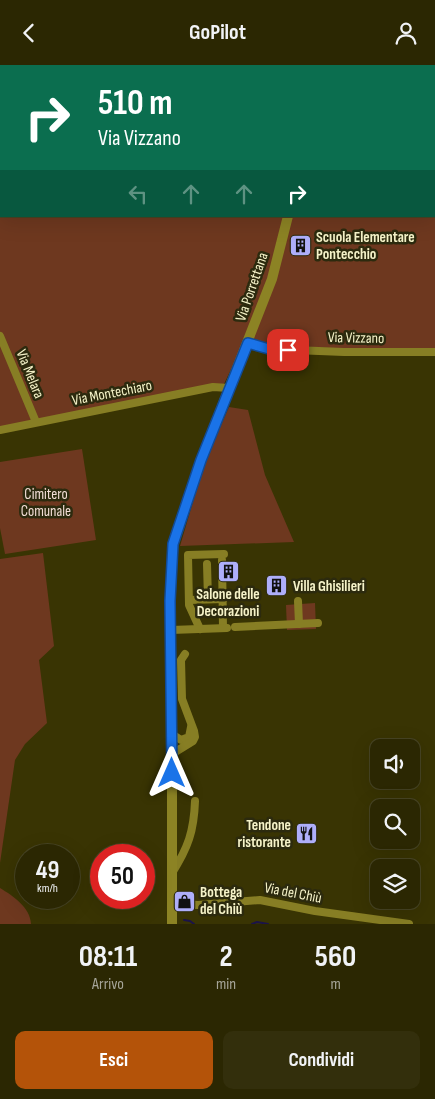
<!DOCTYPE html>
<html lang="it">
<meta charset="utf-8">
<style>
body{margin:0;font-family:"Sofia Sans Condensed",sans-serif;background:#332f0c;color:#f1f3f6;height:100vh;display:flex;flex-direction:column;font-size:19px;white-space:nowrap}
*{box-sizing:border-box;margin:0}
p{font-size:16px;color:#a6a599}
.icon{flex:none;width:28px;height:28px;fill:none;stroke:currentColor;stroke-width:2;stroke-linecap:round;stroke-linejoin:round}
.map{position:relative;height:859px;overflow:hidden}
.panel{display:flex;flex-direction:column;background:#2b2702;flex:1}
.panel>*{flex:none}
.top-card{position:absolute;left:0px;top:0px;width:435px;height:152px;box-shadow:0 5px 20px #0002,0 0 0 1px #474424;background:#0b6e4f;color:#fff;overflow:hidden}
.controls{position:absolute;left:370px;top:674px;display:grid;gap:10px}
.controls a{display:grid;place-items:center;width:50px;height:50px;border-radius:10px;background:#2b2702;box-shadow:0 5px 20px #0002,0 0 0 1px #474424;font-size:25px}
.speed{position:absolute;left:15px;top:779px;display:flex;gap:10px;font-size:25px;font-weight:700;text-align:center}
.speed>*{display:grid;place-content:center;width:65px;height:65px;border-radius:50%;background:#2b2702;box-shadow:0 5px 20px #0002,0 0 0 1px #474424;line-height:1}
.speed small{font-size:12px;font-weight:400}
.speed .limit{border:8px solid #d22;background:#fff;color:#111}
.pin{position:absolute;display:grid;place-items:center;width:42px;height:42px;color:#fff;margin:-21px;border-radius:10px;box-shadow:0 2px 8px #0006}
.me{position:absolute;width:55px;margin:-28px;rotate:0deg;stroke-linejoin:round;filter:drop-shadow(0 0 4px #0008)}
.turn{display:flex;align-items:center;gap:18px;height:105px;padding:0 15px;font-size:22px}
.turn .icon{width:65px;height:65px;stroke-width:2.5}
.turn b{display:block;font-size:35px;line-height:42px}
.lanes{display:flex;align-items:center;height:48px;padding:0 15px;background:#0003;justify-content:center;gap:25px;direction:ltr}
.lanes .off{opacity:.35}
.eta{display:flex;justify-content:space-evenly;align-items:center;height:85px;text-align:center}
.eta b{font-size:30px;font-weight:700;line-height:35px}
.cta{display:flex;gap:10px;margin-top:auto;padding:10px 15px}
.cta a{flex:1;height:58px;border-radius:10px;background:#b45309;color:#fff;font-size:20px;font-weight:700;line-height:58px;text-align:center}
.cta a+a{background:#332f0c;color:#f1f3f6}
header{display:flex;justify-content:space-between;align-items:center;height:65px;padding:0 15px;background:#2b2702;font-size:22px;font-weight:700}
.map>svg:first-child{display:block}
.green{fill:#6e381f}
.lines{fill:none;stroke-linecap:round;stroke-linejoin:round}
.stream{stroke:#1b1349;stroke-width:2}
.minor{stroke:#877e24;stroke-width:8}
.major{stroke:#8c8324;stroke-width:10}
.route-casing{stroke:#114b97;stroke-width:12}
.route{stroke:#1a73e8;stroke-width:9}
.labels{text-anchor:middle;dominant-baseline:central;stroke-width:5;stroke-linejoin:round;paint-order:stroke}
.poi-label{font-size:15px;font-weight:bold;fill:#f6f3c9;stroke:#2c2a0e;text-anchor:start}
.street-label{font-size:15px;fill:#f6f3c9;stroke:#2c2a0e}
.park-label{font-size:15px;fill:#f3ded6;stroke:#2c2a0e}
</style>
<header><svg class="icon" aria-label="back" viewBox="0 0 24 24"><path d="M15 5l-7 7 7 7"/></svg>GoPilot<svg class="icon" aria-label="person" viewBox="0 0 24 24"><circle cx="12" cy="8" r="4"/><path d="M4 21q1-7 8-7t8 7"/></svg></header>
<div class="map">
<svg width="435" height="859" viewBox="0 0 435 859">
<rect width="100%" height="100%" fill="#393403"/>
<g class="green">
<polygon points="434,118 435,118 435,285 367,285 275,280 245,275 224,319 0,362 0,144 1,144 1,151 434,151"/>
<polygon points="229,342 248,345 265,410 294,477 180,481 205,396"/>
<polygon points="82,384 96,475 5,489 0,463 0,397"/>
<polygon points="43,488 54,581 39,595 47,658 25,679 15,695 0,798 0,494"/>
<polygon points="315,538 316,564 287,565 286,540"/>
<path d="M0,823C13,831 30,842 31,859H0Z"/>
</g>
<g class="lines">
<g class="stream">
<polyline points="0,149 1,148"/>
<polyline points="184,855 190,856 194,859"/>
<polyline points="252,859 257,857 268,859"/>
</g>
<g class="minor">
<polyline points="13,1 14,0"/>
<polyline points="0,16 1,14"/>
<polyline points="0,271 36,357"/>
<polyline points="248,278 269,284 344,287 435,287"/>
<polyline points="0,365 213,322 229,323"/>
<polyline points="222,495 223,563"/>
<polyline points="207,499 208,534"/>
<polyline points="189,535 223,534"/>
<polyline points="298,536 299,559"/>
<polyline points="235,562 318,558"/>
<polyline points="200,564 189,540 188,490 224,489"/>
<polyline points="171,565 227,563"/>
<polyline points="172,669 181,675 189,672 191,662"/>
<polyline points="172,689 193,676 195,672 194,666 182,634 181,595 185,589"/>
<path d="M172,808C188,783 194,766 195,736"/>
<polyline points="172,838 198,840 260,835 315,846 409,859"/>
</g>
<g class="major">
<polyline points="323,1 323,0"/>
<polyline points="172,859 172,689 170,536 173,479 201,395 272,214 288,151"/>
</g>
</g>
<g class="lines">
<defs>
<polyline id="route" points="172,708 170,536 173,479 201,395 248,278 269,284 288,285"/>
</defs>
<use href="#route" class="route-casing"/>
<use href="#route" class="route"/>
</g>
<defs>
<symbol id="building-square" viewBox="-11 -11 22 22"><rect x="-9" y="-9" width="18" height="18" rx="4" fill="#aeaefa" stroke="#2c2a0e"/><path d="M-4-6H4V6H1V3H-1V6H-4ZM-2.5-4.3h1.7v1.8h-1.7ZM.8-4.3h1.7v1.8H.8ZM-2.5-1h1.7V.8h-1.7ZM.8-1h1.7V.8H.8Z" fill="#111"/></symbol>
<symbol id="restaurant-square" viewBox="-11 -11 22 22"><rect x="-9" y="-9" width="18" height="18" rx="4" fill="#aeaefa" stroke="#2c2a0e"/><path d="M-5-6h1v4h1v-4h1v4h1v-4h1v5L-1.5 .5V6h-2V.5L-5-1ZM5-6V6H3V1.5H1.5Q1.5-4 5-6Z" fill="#111"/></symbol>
<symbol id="shop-square" viewBox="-11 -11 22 22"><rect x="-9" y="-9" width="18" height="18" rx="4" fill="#aeaefa" stroke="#2c2a0e"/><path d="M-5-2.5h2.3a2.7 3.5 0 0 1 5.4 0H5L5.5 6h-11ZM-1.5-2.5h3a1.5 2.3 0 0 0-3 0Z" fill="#111"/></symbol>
</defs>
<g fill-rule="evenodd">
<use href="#building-square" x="288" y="168" width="25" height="25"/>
<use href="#building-square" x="216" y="494" width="25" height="25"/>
<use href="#building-square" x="264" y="508" width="25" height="25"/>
<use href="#restaurant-square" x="294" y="756" width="25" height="25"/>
<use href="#shop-square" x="172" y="824" width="25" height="25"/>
</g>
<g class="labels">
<g class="poi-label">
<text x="316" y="172">Scuola Elementare<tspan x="316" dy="17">Pontecchio</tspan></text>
<text x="293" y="521">Villa Ghisilieri</text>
<text x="228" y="529" text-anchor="middle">Salone delle<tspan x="228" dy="17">Decorazioni</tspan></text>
<text x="291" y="760" text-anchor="end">Tendone<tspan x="291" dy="17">ristorante</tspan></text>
<text x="200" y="827">Bottega<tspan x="200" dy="17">del Chiù</tspan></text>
</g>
<g class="street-label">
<text transform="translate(252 222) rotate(-71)">Via Porrettana</text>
<text transform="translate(356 273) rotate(1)">Via Vizzano</text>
<text transform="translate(30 309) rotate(68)">Via Melara</text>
<text transform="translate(112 328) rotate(-11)">Via Montechiaro</text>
<text transform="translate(293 828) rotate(11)">Via del Chiù</text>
</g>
<g class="park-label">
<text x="46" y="429">Cimitero<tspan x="46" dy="17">Comunale</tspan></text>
</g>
</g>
</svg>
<div class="controls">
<a><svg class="icon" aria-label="sound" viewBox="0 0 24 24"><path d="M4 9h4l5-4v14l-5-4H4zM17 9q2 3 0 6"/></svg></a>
<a><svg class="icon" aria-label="search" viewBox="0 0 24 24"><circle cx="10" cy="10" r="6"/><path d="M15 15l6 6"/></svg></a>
<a><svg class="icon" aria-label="layers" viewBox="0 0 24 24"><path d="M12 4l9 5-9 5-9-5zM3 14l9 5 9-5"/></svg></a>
</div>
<div class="speed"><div>49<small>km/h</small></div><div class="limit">50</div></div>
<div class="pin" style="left:288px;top:285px;background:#d93025"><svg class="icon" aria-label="arrive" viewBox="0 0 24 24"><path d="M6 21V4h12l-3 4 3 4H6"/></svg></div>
<svg class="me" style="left:172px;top:708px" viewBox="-20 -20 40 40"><path d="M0-17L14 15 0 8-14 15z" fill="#1a73e8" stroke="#fff" stroke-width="4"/></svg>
<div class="top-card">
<div class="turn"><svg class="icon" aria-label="right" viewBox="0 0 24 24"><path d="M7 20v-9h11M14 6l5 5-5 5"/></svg><div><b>510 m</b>Via Vizzano</div></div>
<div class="lanes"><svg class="icon off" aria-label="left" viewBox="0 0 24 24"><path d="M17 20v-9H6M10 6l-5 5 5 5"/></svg><svg class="icon off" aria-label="ahead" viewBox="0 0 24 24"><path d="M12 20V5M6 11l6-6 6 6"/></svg><svg class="icon off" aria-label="ahead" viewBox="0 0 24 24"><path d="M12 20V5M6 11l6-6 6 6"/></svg><svg class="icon" aria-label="right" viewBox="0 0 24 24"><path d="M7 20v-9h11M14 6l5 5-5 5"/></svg></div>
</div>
</div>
<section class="panel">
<div class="eta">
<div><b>08:11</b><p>Arrivo</p></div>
<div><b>2</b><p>min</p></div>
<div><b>560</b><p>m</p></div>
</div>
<div class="cta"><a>Esci</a><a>Condividi</a></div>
</section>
